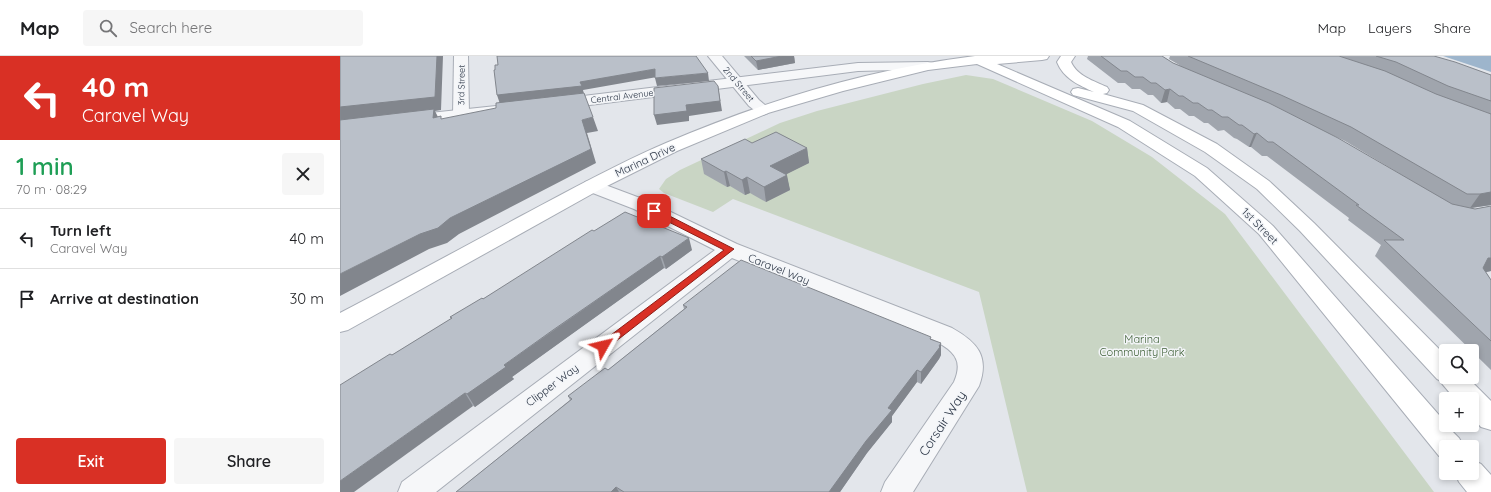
<!DOCTYPE html>
<meta charset="utf-8">
<style>
body{margin:0;font-family:Quicksand,sans-serif;background:#f6f6f6;color:#202124;height:100vh;display:flex;flex-direction:column;font-size:15px;white-space:nowrap}
*{box-sizing:border-box;margin:0}
p{font-size:13px;color:#757577}
.icon{flex:none;width:22px;height:22px;fill:none;stroke:currentColor;stroke-width:2;stroke-linecap:round;stroke-linejoin:round}
.map{position:relative;flex:1;overflow:hidden}
.side{display:flex;flex-direction:column;background:#fff;width:340px}
.side>*{flex:none}
.banner{background:#d93025;color:#fff;overflow:hidden}
.fabs{position:absolute;left:1099px;top:288px;display:grid;gap:8px}
.fabs a{display:grid;place-items:center;width:40px;height:40px;border-radius:4px;background:#fff;box-shadow:0 2px 6px #0003;font-size:20px}
.pin{position:absolute;display:grid;place-items:center;width:34px;height:34px;color:#fff;margin:-17px;border-radius:8px;box-shadow:0 2px 6px #0006}
.me{position:absolute;width:44px;margin:-22px;rotate:53deg;stroke-linejoin:round;filter:drop-shadow(0 0 3px #0008)}
.turn{display:flex;align-items:center;gap:14px;height:84px;padding:0 16px;font-size:18px}
.turn .icon{width:52px;height:52px;stroke-width:2.5}
.turn b{display:block;font-size:28px;line-height:34px}
.round{display:grid;place-items:center;flex:none;width:42px;height:42px;border-radius:4px;background:#f6f6f6}
.overview{display:flex;align-items:center;justify-content:space-between;height:68px;padding:0 16px}
h1{font-size:24px;font-weight:600;line-height:30px;color:#1e9e55}
.cta{display:flex;gap:8px;margin-top:auto;padding:8px 16px}
.cta a{flex:1;height:46px;border-radius:4px;background:#d93025;color:#fff;font-size:16px;font-weight:600;line-height:46px;text-align:center}
.cta a+a{background:#f6f6f6;color:#202124}
ul{padding:0;list-style:none}
li{display:flex;align-items:center;gap:12px;height:60px;padding:0 16px;border-top:1px solid #e0e0e0}
li div{flex:1}
li b{display:block;font-size:15px}
li em{font-style:normal}
header{display:flex;align-items:center;gap:24px;box-sizing:border-box;height:56px;padding:0 20px;background:#fff;border-bottom:1px solid #e0e0e0}
header strong{font-size:19px}
nav{display:flex;gap:22px;margin-inline-start:auto;font-size:14px}
.search{width:280px;height:36px;background:#f6f6f6;display:flex;align-items:center;gap:10px;box-sizing:border-box;padding:0 14px;border-radius:4px;color:#757577;font-size:15px}
main{display:flex;flex:1;min-height:0}
.map>svg:first-child{display:block}
.green{fill:#c9d5c4}
.water{fill:#9db5cc}
.lines{fill:none;stroke-linecap:round;stroke-linejoin:round}
.minor-casing{stroke:#a8adb6;stroke-width:2}
.tertiary-casing{stroke:#a8adb6;stroke-width:2}
.secondary-casing{stroke:#a8adb6;stroke-width:2}
.minor{fill:#f6f7f9;fill-rule:evenodd}
.tertiary{fill:#f6f7f9;fill-rule:evenodd}
.secondary{fill:#fff;fill-rule:evenodd}
.wall{fill:#a0a5ad;fill-rule:evenodd}
.shaded-wall{fill:#82868d}
.building{fill:#bac0c9;stroke:#82868d}
.route{fill:#d93025;stroke:#8d1f18}
.labels{text-anchor:middle;dominant-baseline:central;stroke-width:3;stroke-linejoin:round;paint-order:stroke}
.far-street-label{font-size:9px;fill:#2a3444;stroke:#f3f5f8}
.street-label{font-size:11px;fill:#2a3444;stroke:#f3f5f8}
.park-label{font-size:11px;fill:#3f6037;stroke:#f3f5f8}
.near-street-label{font-size:13px;fill:#2a3444;stroke:#f3f5f8}
</style>
<header>
<strong>Map</strong>
<div class="search"><svg class="icon" aria-label="search" viewBox="0 0 24 24"><circle cx="10" cy="10" r="6"/><path d="M15 15l6 6"/></svg>Search here</div>
<nav><a>Map</a><a>Layers</a><a>Share</a></nav>
</header>
<main>
<section class="side">
<div class="banner">
<div class="turn"><svg class="icon" aria-label="left" viewBox="0 0 24 24"><path d="M17 20v-9H6M10 6l-5 5 5 5"/></svg><div><b>40 m</b>Caravel Way</div></div>
</div>
<div class="overview"><div><h1>1 min</h1><p>70 m · 08:29</p></div><a class="round"><svg class="icon" aria-label="close" viewBox="0 0 24 24"><path d="M6 6l12 12M18 6L6 18"/></svg></a></div>
<ul>
<li><svg class="icon" aria-label="left" viewBox="0 0 24 24"><path d="M17 20v-9H6M10 6l-5 5 5 5"/></svg><div><b>Turn left</b><p>Caravel Way</p></div><em>40 m</em></li>
<li><svg class="icon" aria-label="arrive" viewBox="0 0 24 24"><path d="M6 21V4h12l-3 4 3 4H6"/></svg><div><b>Arrive at destination</b></div><em>30 m</em></li>
</ul>
<div class="cta"><a>Exit</a><a>Share</a></div>
</section>
<div class="map">
<svg width="1151" height="436" viewBox="0 0 1151 436">
<rect width="100%" height="100%" fill="#e3e6eb"/>
<polygon class="green" points="626,19 653,23 752,65 812,101 885,158 1094,436 687,436 639,236 393,143 373,156 324,137 319,133 326,123 340,114 440,67 477,55 583,28"/>
<polygon class="water" points="1103,0 1151,0 1151,16"/>
<g class="lines">
<defs>
<g id="minor">
<polygon points="114,0 128,0 129,59 126,62 121,64 116,62 113,59"/>
<polygon points="368,0 382,0 419,44 431,54 428,57 423,59 418,57 409,50"/>
<path d="M252,124L308,145L397,188L612,272C637,286 650,300 639,330L573,436H541L545,426L614,326C624,303 613,295 594,284L392,202L96,436H58L62,426L375,194L294,153L245,134L243,130L245,126Z"/>
</g>
<g id="tertiary">
<polygon points="588,6 593,7 595,10 593,13 518,15 218,53 213,51 210,48 213,45 218,43 518,7"/>
<polygon points="156,50 161,52 164,55 161,58 71,69 65,67 63,64 65,61 71,59"/>
</g>
<g id="secondary">
<path d="M635,0H709L707,3L702,4L657,8L790,65L867,112L933,170L1106,367V369L1119,382L1124,391H1106V402L1099,400L919,178L855,120L778,71L637,8L588,14L503,35L428,57L337,95L259,134L8,274L0,276V257C61,225 122,192 183,159C230,134 277,108 326,87C424,45 529,13 635,0Z"/>
<path d="M721,0H735L731,6C737,20 754,25 767,31L769,34L767,37L763,38L803,49L877,88L929,125L974,167L1106,300V321H1127L1151,345V374L1141,371L1132,361V343H1115L1099,324L1097,323L960,175L917,133L865,96L793,55L733,39L731,36L733,33L738,32L754,36C739,29 724,23 717,6Z"/>
<polygon points="1132,404 1141,408 1151,419 1151,436 1127,436 1119,426 1115,417 1132,417"/>
</g>
</defs>
<use href="#minor" class="minor-casing"/>
<use href="#tertiary" class="tertiary-casing"/>
<use href="#secondary" class="secondary-casing"/>
<use href="#minor" class="minor"/>
<use href="#tertiary" class="tertiary"/>
<use href="#secondary" class="secondary"/>
</g>
<g class="wall">
<polygon points="404,0 454,0 455,7 418,14"/>
<path d="M748,0H822L833,7L841,10L829,3L830,0H1094L1151,19V149L1132,152L1135,153L1151,150V215L1146,216L1151,224V314L1035,200L1041,189L1008,164L1009,162L927,100H922L911,91H909L897,83L894,82L884,74L878,75L868,67H864L854,60H849L840,53H835L827,46L821,47L813,39H808L800,33H792L785,27H778L747,3ZM990,78L1005,85L1067,122Z"/>
<polygon points="412,87 467,92 469,107 446,118 450,134 426,146 410,137 405,139 390,130 387,131 364,118 361,103"/>
<polygon points="254,175 352,194 326,213 324,212 219,287 172,321 174,323 135,351 52,299 111,263 110,261 143,243"/>
<polygon points="343,249 591,283 601,299 599,303 581,328 577,326 552,360 552,366 527,397 500,436 116,436 230,344 228,340 268,314 344,253"/>
</g>
<g class="shaded-wall">
<polygon points="97,0 103,0 101,54 95,55 101,67 0,65 0,51"/>
<polygon points="442,0 454,0 455,7 418,14 416,5"/>
<polygon points="315,13 317,21 243,34 244,38 160,48 157,39"/>
<polygon points="368,17 369,25 317,30 315,22"/>
<polygon points="378,30 382,55 349,60 349,65 317,69 314,59"/>
<polygon points="830,33 827,46 821,47 825,34"/>
<polygon points="253,61 258,75 247,77 256,107 119,178 107,187 89,193 0,240 0,218 110,162 242,64"/>
<polygon points="917,77 911,91 909,91 914,78"/>
<polygon points="467,92 469,107 433,125 430,110"/>
<polygon points="386,115 390,130 387,131 384,116"/>
<polygon points="447,119 450,134 426,146 424,131"/>
<polygon points="407,121 410,137 405,139 402,124"/>
<polygon points="1151,136 1151,149 1130,152 1140,138"/>
<polygon points="349,182 352,194 326,213 322,201"/>
<polygon points="320,200 324,212 172,321 174,323 135,351 127,338 164,309"/>
<polygon points="1148,202 1151,202 1151,215 1137,218"/>
<polygon points="601,287 601,299 599,303 581,328 581,316"/>
<polygon points="577,314 577,326 552,360 552,366 527,397 500,436 489,436 548,352"/>
<polygon points="125,337 133,350 14,436 0,436 0,425"/>
<polygon points="276,431 279,436 271,436"/>
</g>
<g class="building">
<polygon points="0,0 97,0 95,41 0,51"/>
<polygon points="157,0 356,0 368,17 315,22 315,13 240,26 242,30 157,39 154,14 155,14 155,9 158,9"/>
<polygon points="411,0 442,0 416,5"/>
<polygon points="761,0 822,0 833,7 929,47 998,82 1112,148 1135,153 1151,150 1151,202 1148,202 1143,212 1151,224 1151,285 1044,184 1064,184 1016,149 1019,149 933,86 928,86 917,77 914,78 902,69 899,69 888,61 882,61 872,54 868,54 858,47 853,47 843,40 839,40 830,33 825,34 816,27 811,27 803,21 795,21 787,15 781,15"/>
<polygon points="848,0 999,0 1045,15 1096,38 1151,58 1151,136 1140,138 1127,138 1011,71 941,39"/>
<polygon points="1036,0 1094,0 1115,6 1151,19 1151,45 1108,30 1056,6"/>
<polygon points="374,25 378,30 380,45 346,49 347,55 314,59 314,32"/>
<polygon points="244,37 253,61 242,64 251,93 110,162 98,172 80,178 0,218 0,64 94,53 93,62 101,60 101,63 156,52 156,47"/>
<polygon points="436,76 467,92 430,110 447,119 424,131 407,121 402,124 386,115 384,116 361,103 405,83 412,87"/>
<polygon points="285,156 349,182 322,201 320,200 213,274 164,309 166,311 127,338 125,337 0,425 0,329 50,298 52,299 112,262 110,261 142,242 143,243 252,174 254,175"/>
<polygon points="401,204 591,281 590,283 601,287 599,290 600,291 581,316 577,314 548,352 552,354 526,385 489,436 284,436 276,431 271,436 116,436 232,343 228,340 265,312 268,314 347,251 343,249"/>
</g>
<polygon class="route" points="314,152 394,193 266,293 259,293 258,290 259,288 384,194 311,157 311,153"/>
<g class="labels">
<g class="far-street-label">
<text transform="translate(399 28) rotate(50)">2nd Street</text>
<text transform="translate(121 29) rotate(-89)">3rd Street</text>
<text transform="translate(282 40) rotate(-7)">Central Avenue</text>
</g>
<g class="street-label">
<text transform="translate(305 104) rotate(-25)">Marina Drive</text>
<text transform="translate(920 170) rotate(45)">1st Street</text>
<text transform="translate(439 213) rotate(22)">Caravel Way</text>
<text transform="translate(212 329) rotate(-37)">Clipper Way</text>
</g>
<g class="park-label">
<text x="802" y="283">Marina<tspan x="802" dy="13">Community Park</tspan></text>
</g>
<g class="near-street-label">
<text transform="translate(602 367) rotate(-57)">Corsair Way</text>
</g>
</g>
</svg>
<div class="fabs">
<a><svg class="icon" aria-label="search" viewBox="0 0 24 24"><circle cx="10" cy="10" r="6"/><path d="M15 15l6 6"/></svg></a>
<a>+</a>
<a>−</a>
</div>
<div class="pin" style="left:314px;top:155px;background:#d93025"><svg class="icon" aria-label="arrive" viewBox="0 0 24 24"><path d="M6 21V4h12l-3 4 3 4H6"/></svg></div>
<svg class="me" style="left:263px;top:290px" viewBox="-20 -20 40 40"><path d="M0-17L14 15 0 8-14 15z" fill="#d93025" stroke="#fff" stroke-width="4"/></svg>
</div>
</main>
